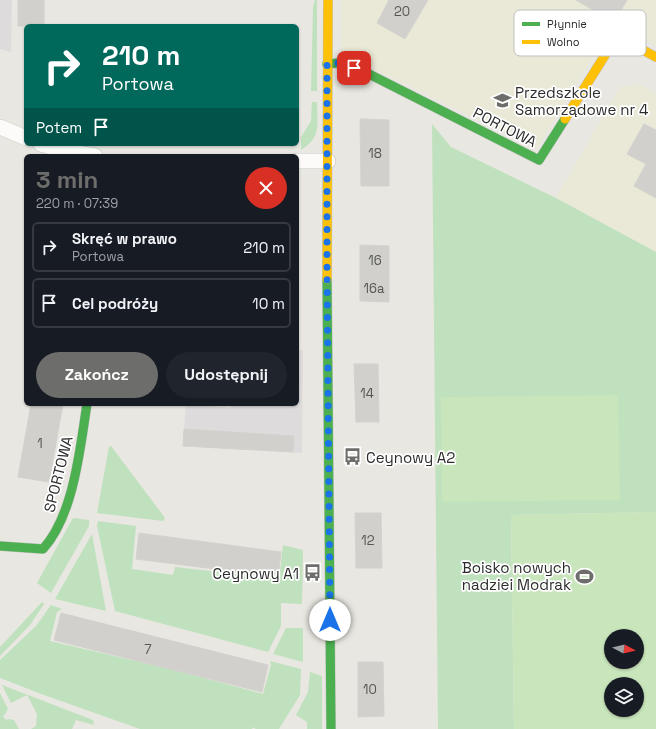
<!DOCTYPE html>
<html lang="pl">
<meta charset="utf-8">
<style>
body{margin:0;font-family:"Space Grotesk",sans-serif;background:#20242c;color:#f1f3f6;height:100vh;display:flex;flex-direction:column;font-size:15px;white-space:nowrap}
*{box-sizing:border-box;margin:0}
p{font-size:13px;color:#9ea1a6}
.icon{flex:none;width:22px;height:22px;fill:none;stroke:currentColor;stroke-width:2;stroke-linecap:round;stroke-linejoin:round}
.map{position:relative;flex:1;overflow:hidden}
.sheet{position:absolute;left:24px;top:154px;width:275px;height:252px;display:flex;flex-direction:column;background:#171b24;border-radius:6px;box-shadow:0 1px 3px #0004}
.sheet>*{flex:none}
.guide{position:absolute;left:24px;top:24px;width:275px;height:122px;border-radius:6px;box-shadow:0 1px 3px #0004;background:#00695c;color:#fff;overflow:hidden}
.needle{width:26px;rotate:97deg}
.tools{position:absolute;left:604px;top:629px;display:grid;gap:8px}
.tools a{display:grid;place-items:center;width:40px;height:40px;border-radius:50%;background:#171b24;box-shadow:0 1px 3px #0004;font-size:20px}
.pin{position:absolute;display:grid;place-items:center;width:34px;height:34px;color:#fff;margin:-17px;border-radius:8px;box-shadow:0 2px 6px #0006}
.me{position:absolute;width:44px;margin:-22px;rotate:0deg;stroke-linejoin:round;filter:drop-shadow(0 0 3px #0008)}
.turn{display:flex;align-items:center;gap:14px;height:84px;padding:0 12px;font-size:18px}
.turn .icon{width:52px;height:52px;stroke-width:2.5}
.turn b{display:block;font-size:28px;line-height:34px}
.then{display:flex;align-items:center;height:38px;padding:0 12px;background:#0003;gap:8px;font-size:15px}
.round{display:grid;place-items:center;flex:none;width:42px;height:42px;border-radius:21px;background:#20242c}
.summary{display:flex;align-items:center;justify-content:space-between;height:68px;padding:0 12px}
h1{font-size:24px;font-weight:700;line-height:30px;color:#6d6d6b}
.cta{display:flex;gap:8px;margin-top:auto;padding:8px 12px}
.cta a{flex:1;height:46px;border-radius:24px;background:#6d6d6b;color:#fff;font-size:16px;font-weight:700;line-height:46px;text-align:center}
.cta a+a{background:#20242c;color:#f1f3f6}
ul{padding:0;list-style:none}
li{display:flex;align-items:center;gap:12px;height:50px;margin:0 8px 6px;padding:0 4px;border:2px solid #363941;border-radius:6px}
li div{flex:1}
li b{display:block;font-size:15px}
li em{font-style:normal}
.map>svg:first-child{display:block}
.industrial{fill:#dedbdc}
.education{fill:#eae9d7}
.green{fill:#c0e1bd}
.pitch{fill:#c8e5bb;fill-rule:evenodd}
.building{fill:#d1d0cc;stroke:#d3d2cd}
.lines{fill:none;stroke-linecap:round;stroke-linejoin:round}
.street-casing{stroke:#c2c2c1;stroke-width:16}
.fast-casing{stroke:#c2c2c1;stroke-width:10}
.slow-casing{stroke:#c2c2c1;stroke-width:10}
.street{stroke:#fcfbfa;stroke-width:15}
.fast{stroke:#4caf50;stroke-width:9}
.slow{stroke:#ffc107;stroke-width:9}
.route{stroke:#1a73e8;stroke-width:7;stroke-dasharray:0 12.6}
.labels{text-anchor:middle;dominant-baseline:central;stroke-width:3.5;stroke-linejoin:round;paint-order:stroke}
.number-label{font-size:13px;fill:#555554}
.poi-label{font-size:15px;fill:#2b2b2b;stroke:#fff;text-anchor:start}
.street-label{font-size:15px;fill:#2b2b2b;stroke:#fff}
.key{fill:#fff;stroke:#bfbfbf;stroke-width:1}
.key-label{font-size:11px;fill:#2b2b2b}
</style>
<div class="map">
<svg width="656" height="729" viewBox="0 0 656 729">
<rect width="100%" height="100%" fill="#e8e7e1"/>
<g class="industrial">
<polygon points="0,0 12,0 11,52 0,49"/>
<polygon points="297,350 303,350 302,453 183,446 186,404 231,408 231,404 297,404"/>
</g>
<g class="education">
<polygon points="341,0 656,0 656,46 614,23 537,148 341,53"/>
<polygon points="639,84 656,93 656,252 556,198 620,87"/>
</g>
<g class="green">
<polygon points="315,0 317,0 317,91 311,91 313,7"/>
<path d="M312,102H317C317,124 322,137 301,150V137L311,121Z"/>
<polygon points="432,124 451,147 556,198 656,252 656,512 511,515 514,729 438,729"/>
<polygon points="111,446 165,518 163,521 97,513 109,447"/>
<polygon points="73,518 89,520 89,526 51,593 37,583"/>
<polygon points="98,521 136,526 132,569 173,575 175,567 279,579 283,545 303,550 302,604 281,603 281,626 268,652 115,611 97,526"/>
<polygon points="92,534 106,611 55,599"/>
<polygon points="42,602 44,604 30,625 0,656 0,647"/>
<polygon points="51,605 62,609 57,612 50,641 174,670 263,694 271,665 270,661 301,669 300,695 279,729 256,729 253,727 252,729 140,729 44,695 0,678 0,660 36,626"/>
<polygon points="286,628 302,628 303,629 303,662 273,654"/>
<polygon points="310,672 322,676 322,729 307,729 307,722 296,715 308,692"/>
<polygon points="2,685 93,720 94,725 76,720 72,729 31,729 36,726 37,714 27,695 11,703"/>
<polygon points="0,693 8,709 3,717 6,720 8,719 14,720 19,729 0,729"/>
</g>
<g class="pitch">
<polygon points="618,395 620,500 442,502 441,397"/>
<path d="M656,512V729H514L511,515ZM611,636H637V662H611ZM611,684H637V710H611Z"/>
</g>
<g class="building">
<rect x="18" y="0" width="26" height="26"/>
<polygon points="389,0 428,0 405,39 377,23"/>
<polygon points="576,0 627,0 614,22"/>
<polygon points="360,119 389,120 389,186 361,186"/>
<polygon points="644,124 656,130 656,198 634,186 646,164 627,154"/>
<polygon points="360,245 389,246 389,302 360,301"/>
<polygon points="354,364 378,364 379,422 356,422"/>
<polygon points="31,404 63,404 49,482 18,477"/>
<polygon points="184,429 294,436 293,452 183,446"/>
<polygon points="355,513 381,513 382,568 356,568"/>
<polygon points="139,533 281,552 278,577 136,559"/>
<polygon points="61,613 268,665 262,692 54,640"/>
<polygon points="358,662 383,662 384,716 358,717"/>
</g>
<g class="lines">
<defs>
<g id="street">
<polyline points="0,127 26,138"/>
<polyline points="41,144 61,150 95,156"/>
<polyline points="297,161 328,161"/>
</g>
<g id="fast">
<polyline points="327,64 338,63 365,72 539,160 565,119"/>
<polyline points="327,279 331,729"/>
<path d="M0,546L43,549C74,515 80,448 87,404"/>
</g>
<g id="slow">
<polyline points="565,119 617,36 656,57"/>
<polyline points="327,279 328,0"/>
</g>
</defs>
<use href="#street" class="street-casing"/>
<use href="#fast" class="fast-casing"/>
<use href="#slow" class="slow-casing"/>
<use href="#street" class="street"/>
<use href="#fast" class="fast"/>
<use href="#slow" class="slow"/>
</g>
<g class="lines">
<polyline class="route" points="330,620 327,270 327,64 338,63 354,68"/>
</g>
<defs>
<symbol id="school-bare" viewBox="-9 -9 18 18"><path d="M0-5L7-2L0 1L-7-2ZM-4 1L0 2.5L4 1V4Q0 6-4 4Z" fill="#6d6d6b" stroke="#fff" stroke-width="2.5" paint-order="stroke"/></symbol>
<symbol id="bus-bare" viewBox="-9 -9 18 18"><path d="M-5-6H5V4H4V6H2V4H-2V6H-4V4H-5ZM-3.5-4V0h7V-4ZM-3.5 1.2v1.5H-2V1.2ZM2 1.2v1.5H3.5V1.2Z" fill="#6d6d6b" stroke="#fff" stroke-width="2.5" paint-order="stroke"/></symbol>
<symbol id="stadium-bare" viewBox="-9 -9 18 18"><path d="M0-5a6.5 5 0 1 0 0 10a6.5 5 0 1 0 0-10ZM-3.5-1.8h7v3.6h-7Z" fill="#6d6d6b" stroke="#fff" stroke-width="2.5" paint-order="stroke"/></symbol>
</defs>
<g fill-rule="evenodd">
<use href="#school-bare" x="490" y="88" width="25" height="25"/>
<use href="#bus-bare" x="340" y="444" width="25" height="25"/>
<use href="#bus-bare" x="300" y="560" width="25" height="25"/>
<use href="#stadium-bare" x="572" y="564" width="25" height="25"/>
</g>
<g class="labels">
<g class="number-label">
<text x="402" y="11">20</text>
<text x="375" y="153">18</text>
<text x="375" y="260">16</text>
<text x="374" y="288">16a</text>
<text x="367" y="393">14</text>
<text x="40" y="443">1</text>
<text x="368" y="540">12</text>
<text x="148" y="649">7</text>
<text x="370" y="689">10</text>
</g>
<g class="poi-label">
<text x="515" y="92">Przedszkole<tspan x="515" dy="17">Samorządowe nr 4</tspan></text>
<text x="366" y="457">Ceynowy A2</text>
<text x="571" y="567" text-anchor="end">Boisko nowych<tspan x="571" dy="17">nadziei Modrak</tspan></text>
<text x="299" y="573" text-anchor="end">Ceynowy A1</text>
</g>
<g class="street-label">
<text transform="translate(505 127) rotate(27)">PORTOWA</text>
<text transform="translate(58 474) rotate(-76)">SPORTOWA</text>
</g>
</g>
<rect x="514" y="10" width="132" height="46" rx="6" class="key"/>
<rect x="522" y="22" width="18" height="4" fill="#4caf50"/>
<rect x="522" y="40" width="18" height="4" fill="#ffc107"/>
<g class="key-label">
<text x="547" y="28">Płynnie</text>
<text x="547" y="46">Wolno</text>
</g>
</svg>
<div class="tools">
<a><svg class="needle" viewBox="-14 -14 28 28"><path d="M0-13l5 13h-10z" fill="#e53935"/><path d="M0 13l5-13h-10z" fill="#9ea1a6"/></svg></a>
<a><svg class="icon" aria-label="layers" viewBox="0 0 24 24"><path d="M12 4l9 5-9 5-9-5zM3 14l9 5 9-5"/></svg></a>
</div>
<div class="pin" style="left:354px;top:68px;background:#d93025"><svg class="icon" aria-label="arrive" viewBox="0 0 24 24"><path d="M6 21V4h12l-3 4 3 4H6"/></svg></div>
<svg class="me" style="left:330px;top:620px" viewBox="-20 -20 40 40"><circle r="19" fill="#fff"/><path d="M0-13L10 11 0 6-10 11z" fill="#1a73e8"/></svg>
<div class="guide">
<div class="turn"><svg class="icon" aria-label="right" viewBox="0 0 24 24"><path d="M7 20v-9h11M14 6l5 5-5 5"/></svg><div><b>210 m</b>Portowa</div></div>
<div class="then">Potem<svg class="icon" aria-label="arrive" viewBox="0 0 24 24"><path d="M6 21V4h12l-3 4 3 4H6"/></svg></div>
</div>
<section class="sheet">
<div class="summary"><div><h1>3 min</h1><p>220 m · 07:39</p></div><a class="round" style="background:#d93025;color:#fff"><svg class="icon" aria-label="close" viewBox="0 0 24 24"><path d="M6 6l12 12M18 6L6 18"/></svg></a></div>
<ul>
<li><svg class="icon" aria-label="right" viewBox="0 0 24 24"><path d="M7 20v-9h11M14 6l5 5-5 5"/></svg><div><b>Skręć w prawo</b><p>Portowa</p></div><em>210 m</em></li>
<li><svg class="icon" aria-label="arrive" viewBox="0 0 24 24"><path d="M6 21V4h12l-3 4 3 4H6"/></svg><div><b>Cel podróży</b></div><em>10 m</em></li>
</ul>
<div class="cta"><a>Zakończ</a><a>Udostępnij</a></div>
</section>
</div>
